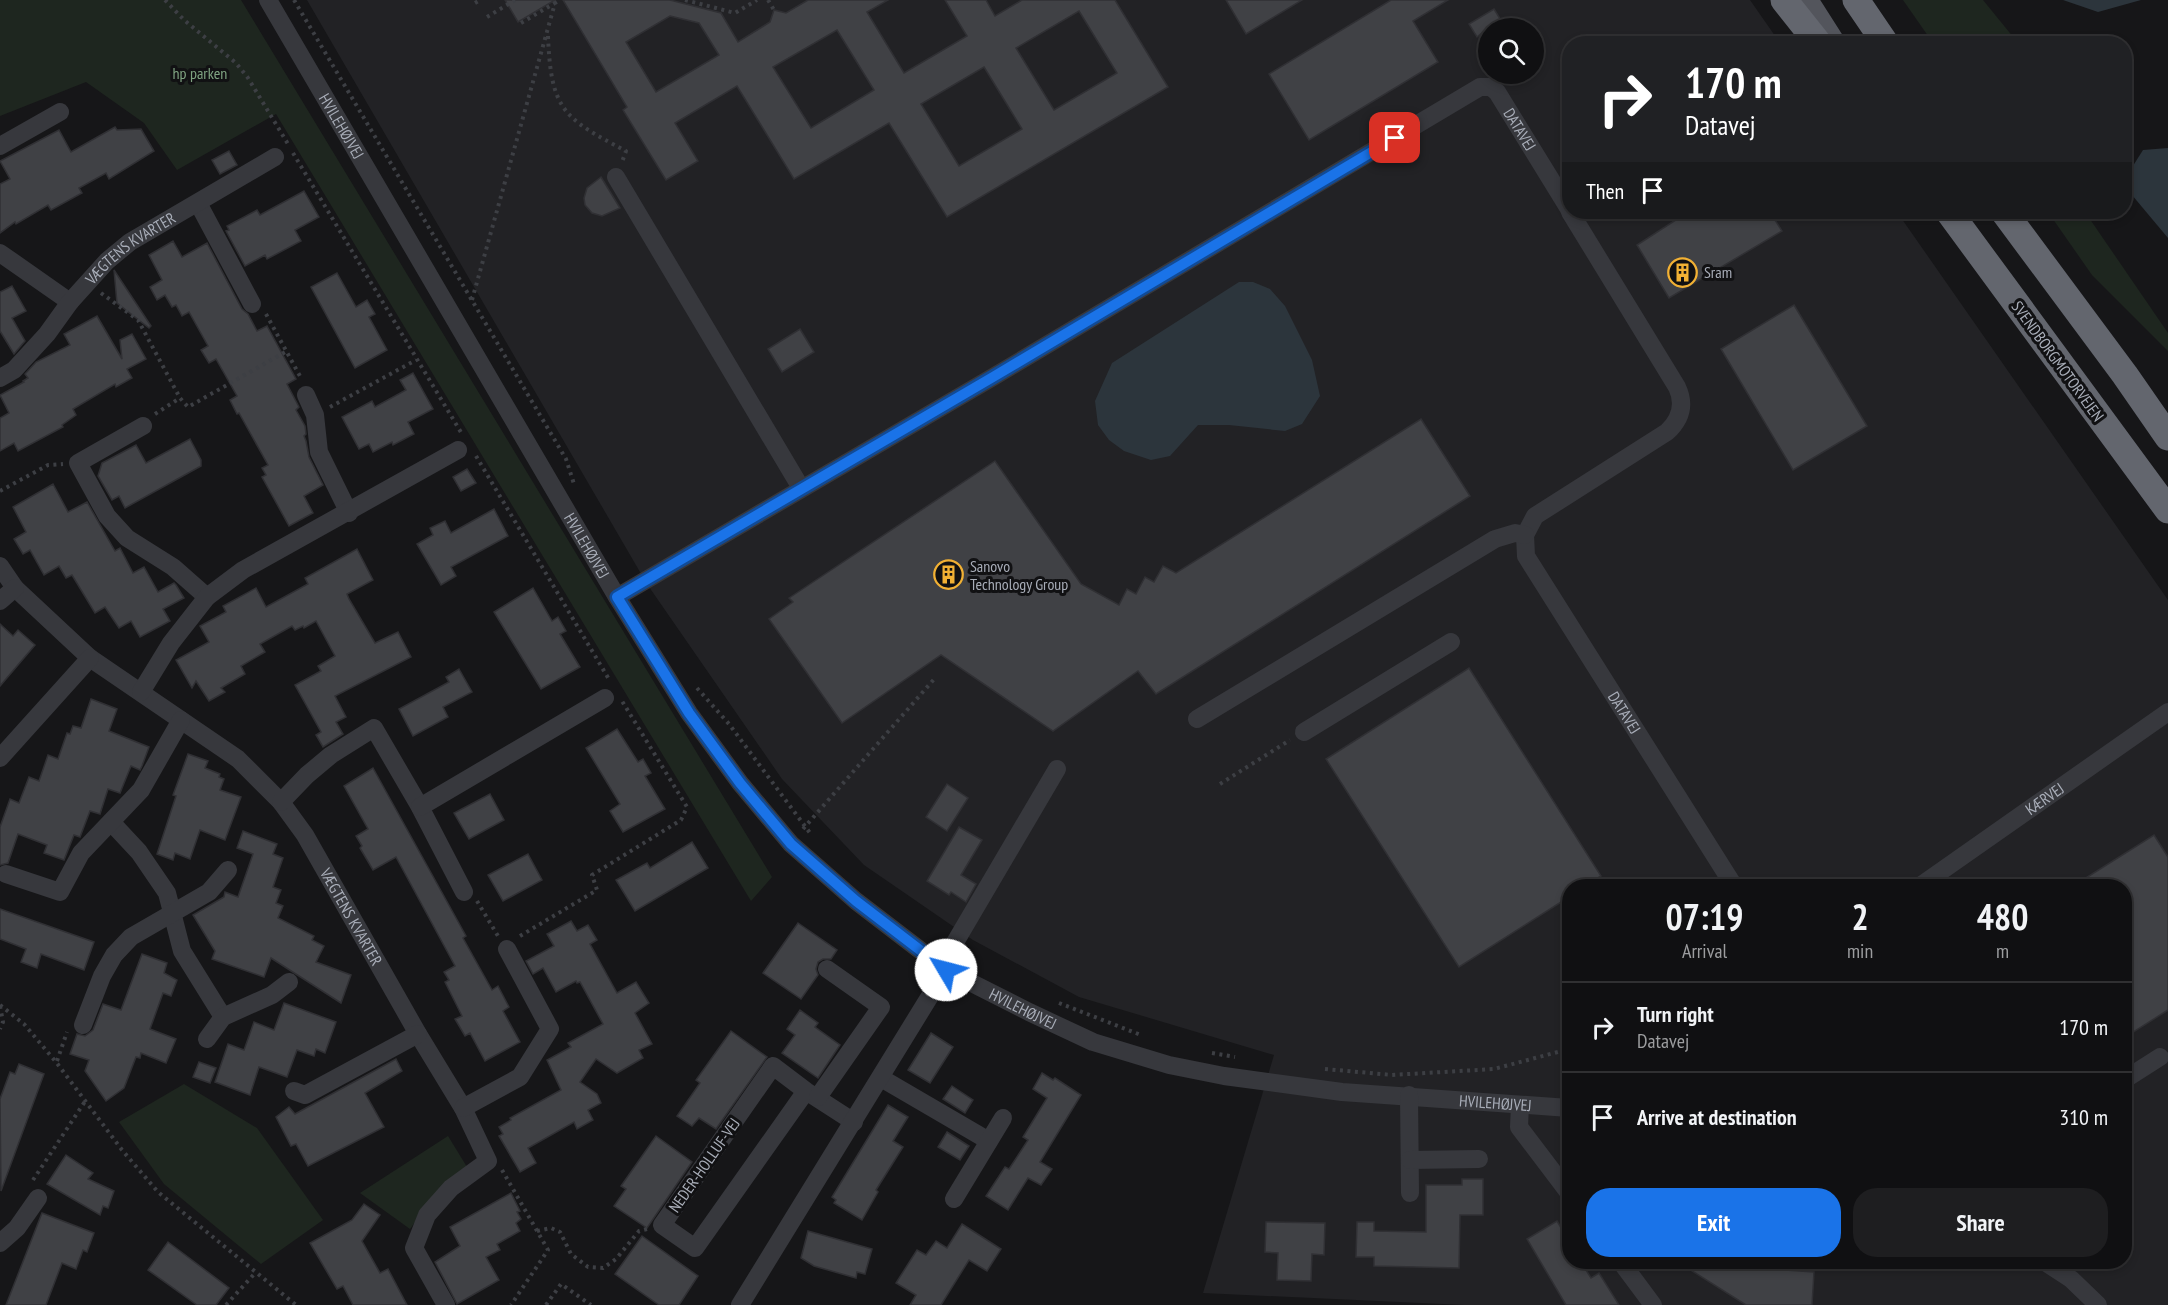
<!DOCTYPE html>
<meta charset="utf-8">
<style>
body{margin:0;font-family:"PT Sans Narrow",sans-serif;background:#1e1e20;color:#f1f3f6;height:100vh;display:flex;flex-direction:column;font-size:22px;white-space:nowrap}
*{box-sizing:border-box;margin:0}
p{font-size:20px;color:#9c9d9f}
.icon{flex:none;width:33px;height:33px;fill:none;stroke:currentColor;stroke-width:2;stroke-linecap:round;stroke-linejoin:round}
.map{position:relative;flex:1;overflow:hidden}
.panel{position:absolute;left:1562px;top:879px;width:570px;height:390px;display:flex;flex-direction:column;background:#101012;border-radius:24px;box-shadow:0 3px 9px #0003,0 0 0 2px #303032}
.panel>*{flex:none}
.top-card{position:absolute;left:1562px;top:36px;width:570px;height:183px;border-radius:24px;box-shadow:0 3px 9px #0003,0 0 0 2px #303032;background:#202124;color:#fff;overflow:hidden}
.buttons{position:absolute;left:1478px;top:18px;display:grid;gap:12px}
.buttons a{display:grid;place-items:center;width:66px;height:66px;border-radius:50%;background:#101012;box-shadow:0 3px 9px #0003,0 0 0 2px #303032;font-size:30px}
.pin{position:absolute;display:grid;place-items:center;width:51px;height:51px;color:#fff;margin:-26px;border-radius:12px;box-shadow:0 3px 9px #0006}
.me{position:absolute;width:66px;margin:-33px;rotate:307deg;stroke-linejoin:round;filter:drop-shadow(0 0 4px #0008)}
.turn{display:flex;align-items:center;gap:21px;height:126px;padding:0 24px;font-size:27px}
.turn .icon{width:78px;height:78px;stroke-width:2.5}
.turn b{display:block;font-size:42px;line-height:51px}
.then{display:flex;align-items:center;height:57px;padding:0 24px;background:#0003;gap:12px;font-size:22px}
.eta{display:flex;justify-content:space-evenly;align-items:center;height:102px;text-align:center}
.eta b{font-size:36px;font-weight:800;line-height:42px}
.action{display:flex;gap:12px;margin-top:auto;padding:12px 24px}
.action a{flex:1;height:69px;border-radius:24px;background:#1a73e8;color:#fff;font-size:24px;font-weight:800;line-height:69px;text-align:center}
.action a+a{background:#1e1e20;color:#f1f3f6}
ul{padding:0;list-style:none}
li{display:flex;align-items:center;gap:18px;height:90px;padding:0 24px;border-top:2px solid #303032}
li div{flex:1}
li b{display:block;font-size:22px}
li em{font-style:normal}
.map>svg:first-child{display:block}
.built{fill:#222225;fill-rule:evenodd}
.green{fill:#1e261f}
.water{fill:#2c353c}
.building{fill:#404145;stroke:#303034;stroke-width:1.5;fill-rule:evenodd}
.lines{fill:none;stroke-linecap:round;stroke-linejoin:round}
.path{stroke:#3d3f44;stroke-width:4;stroke-dasharray:3 4.5;stroke-linecap:butt}
.minor{stroke:#37383d;stroke-width:18}
.major{stroke:#53555c;stroke-width:24}
.highway{stroke:#63666e;stroke-width:27}
.route-casing{stroke:#114b97;stroke-width:15}
.route{stroke:#1a73e8;stroke-width:10}
.labels{text-anchor:middle;dominant-baseline:central;stroke-width:6;stroke-linejoin:round;paint-order:stroke}
.park-label{font-size:16px;fill:#7fa381;stroke:#111113}
.street-label{font-size:16px;fill:#a8adb8;stroke:#111113}
.poi-label{font-size:16px;fill:#a8adb8;stroke:#111113;text-anchor:start}
</style>
<div class="map">
<svg width="2168" height="1305" viewBox="0 0 2168 1305">
<rect width="100%" height="100%" fill="#161618"/>
<path class="built" d="M307,0H1750L1780,43L1569,44V212H1897L2168,600V1305H1464L1203,1293L1274,1055L1079,997L973,940L864,865L782,779L647,584ZM1488,28H1533V74H1488ZM1569,886H2124V1262H1569Z"/>
<g class="green">
<polygon points="0,0 241,0 772,877 751,901 276,114 177,170 144,123 86,82 0,116"/>
<polygon points="1903,0 1983,0 2018,43 1933,43"/>
<polygon points="2048,212 2085,212 2168,333 2168,351 2092,275"/>
<polygon points="184,1084 257,1128 323,1220 261,1264 164,1184 119,1122"/>
<polygon points="448,1136 467,1167 437,1192 410,1229 360,1193"/>
</g>
<g class="water">
<polygon points="2063,0 2141,0 2098,12"/>
<polygon points="2168,148 2168,238 2132,195 2126,177 2143,150"/>
<polygon points="1239,282 1253,282 1270,289 1285,306 1312,360 1320,396 1302,424 1285,431 1229,425 1198,425 1170,456 1151,460 1124,451 1109,440 1098,425 1095,401 1112,363"/>
</g>
<g class="building">
<polygon points="505,0 555,0 518,22"/>
<path d="M563,0H670L721,13L738,42L770,22L774,10L786,13L808,0H888L867,12L904,73L967,36L945,0H986L995,16L1022,0H1115L1168,87L947,217L889,123L794,179L737,86L675,123L698,161L666,180L623,110L627,107ZM1079,11L1117,73L1054,110L1016,48ZM670,16L699,23L719,55L656,92L626,42ZM837,30L874,90L811,128L773,67ZM984,67L1022,129L959,166L921,104Z"/>
<polygon points="1226,0 1302,0 1246,34"/>
<polygon points="1391,0 1448,0 1413,21 1438,62 1309,140 1269,74"/>
<polygon points="1494,9 1502,22 1488,28 1477,37 1469,24"/>
<polygon points="115,127 117,130 141,129 154,151 109,179 106,173 79,188 82,193 51,210 48,205 16,224 15,222 0,233 0,184 10,179 0,161 59,130 71,152"/>
<polygon points="229,151 237,165 220,174 212,160"/>
<polygon points="601,177 620,208 602,216 592,213 585,205 584,198 587,188"/>
<polygon points="304,191 319,217 295,230 301,241 267,259 265,255 245,266 226,231 229,230 227,226 257,210 260,215"/>
<polygon points="1688,212 1770,212 1782,231 1669,298 1637,245"/>
<polygon points="173,241 182,257 207,243 242,309 248,314 257,331 267,326 296,379 287,384 299,407 296,410 305,426 306,434 304,436 306,441 309,457 323,485 304,496 313,513 289,526 262,477 266,475 262,468 268,465 239,413 237,414 230,400 237,396 216,359 209,363 201,350 208,346 189,312 182,316 176,305 172,307 165,295 157,300 150,287 162,280 149,255"/>
<polygon points="114,270 151,326 149,328 117,303"/>
<polygon points="337,273 356,307 367,300 375,314 369,317 387,350 355,368 311,287"/>
<polygon points="12,286 26,311 12,318 25,341 14,354 0,331 0,292"/>
<polygon points="1794,305 1867,426 1793,470 1721,349"/>
<polygon points="97,316 122,359 120,340 132,334 146,359 127,369 132,378 116,387 115,384 73,409 76,415 62,425 63,427 18,451 14,443 0,451 0,418 9,413 0,395 24,382 23,381 28,378 25,374 36,362 70,345 64,334"/>
<polygon points="800,329 814,352 782,372 768,349"/>
<polygon points="413,373 433,409 408,422 414,434 393,445 392,442 373,452 369,444 359,449 342,417 372,401 375,407 406,390 400,380"/>
<polygon points="1421,419 1470,496 1156,694 1138,671 1053,731 941,655 842,723 769,619 793,602 789,598 995,461 1081,584 1119,605 1127,589 1136,594 1145,577 1154,582 1163,566 1176,573"/>
<polygon points="190,439 201,460 201,466 125,508 119,496 112,500 98,476 102,463 136,445 146,463"/>
<polygon points="467,469 476,483 461,491 453,477"/>
<polygon points="53,484 68,512 87,502 115,551 120,548 133,573 144,567 158,592 174,583 176,585 184,598 163,609 170,621 140,637 131,621 119,628 105,607 95,613 72,575 66,578 59,566 44,575 30,550 23,554 14,539 26,532 13,507"/>
<polygon points="494,509 508,536 451,567 456,576 441,585 417,544 433,535 430,528 445,521 451,533"/>
<polygon points="357,549 373,580 347,594 349,599 375,643 398,632 411,657 335,696 346,717 336,722 343,734 323,747 316,735 321,732 295,685 321,671 318,666 335,656 316,621 304,628 303,626 295,630 292,626 260,644 265,652 241,666 245,674 221,688 225,692 209,701 196,681 192,688 176,660 209,642 200,626 226,612 223,606 256,588 266,607 308,584 305,578"/>
<polygon points="533,588 552,621 558,617 566,631 560,634 580,667 541,689 494,612"/>
<polygon points="0,624 13,636 18,630 35,645 0,686"/>
<polygon points="1469,668 1601,876 1585,886 1569,886 1569,897 1459,967 1326,759"/>
<polygon points="459,669 472,692 443,707 448,717 413,736 399,709 449,682 446,677"/>
<polygon points="91,699 117,709 109,731 149,747 142,766 140,770 131,766 120,793 108,789 100,814 90,811 80,837 74,835 64,860 44,853 47,845 18,834 8,863 0,865 0,827 10,799 19,803 29,777 39,781 48,755 58,759 67,733 70,734 73,726 81,728"/>
<polygon points="617,729 638,762 643,759 651,773 645,776 665,809 623,832 610,811 620,804 586,748"/>
<polygon points="188,754 208,761 205,768 220,774 219,777 224,779 220,790 241,797 225,840 200,830 190,859 175,853 173,860 157,854 176,796 173,795"/>
<polygon points="373,768 466,936 463,938 492,990 498,986 509,1007 503,1011 520,1042 485,1061 470,1033 465,1036 455,1019 462,1016 445,982 449,980 444,972 455,966 396,857 373,870 360,848 362,846 356,836 368,829 344,786"/>
<polygon points="947,784 968,798 947,831 926,817"/>
<polygon points="490,794 504,820 469,839 454,813"/>
<polygon points="959,827 982,840 961,875 976,884 966,902 951,892 949,895 927,881"/>
<polygon points="243,831 277,844 273,854 283,858 273,887 281,890 276,903 283,906 278,918 314,936 312,940 324,946 316,962 351,975 341,1003 271,958 264,977 212,959 215,951 193,915 224,897 225,892 238,897 253,854 237,848"/>
<polygon points="2154,835 2168,857 2168,1010 2124,1038 2124,886 2073,886"/>
<polygon points="692,842 708,868 635,911 616,880 647,863 650,868"/>
<polygon points="528,854 542,880 503,901 488,875"/>
<polygon points="0,909 94,942 84,970 41,954 37,968 21,962 26,949 0,939"/>
<polygon points="571,921 577,931 588,925 597,940 590,944 617,993 636,982 649,1003 635,1013 652,1044 639,1050 643,1058 617,1073 596,1059 580,1082 597,1094 601,1103 588,1110 593,1120 577,1129 574,1122 528,1148 536,1163 520,1172 499,1136 503,1134 499,1127 511,1120 510,1118 561,1090 547,1060 571,1047 568,1043 603,1024 580,982 577,983 576,981 556,992 543,968 533,974 526,961 554,946 547,934"/>
<polygon points="798,923 837,950 831,959 823,959 818,962 816,969 818,975 801,999 763,973"/>
<polygon points="142,954 167,963 164,973 177,980 171,996 163,993 150,1029 176,1039 166,1063 141,1053 140,1058 136,1057 124,1088 106,1101 85,1071 89,1060 70,1054 77,1034 85,1036 93,1030 103,1004 121,1010"/>
<polygon points="284,1003 336,1022 325,1053 316,1049 314,1056 297,1050 287,1077 259,1067 250,1095 215,1082 228,1044 244,1050 254,1022 274,1030"/>
<polygon points="800,1010 818,1023 815,1027 840,1045 818,1078 782,1053 795,1035 787,1029"/>
<polygon points="731,1031 767,1057 716,1129 699,1118 692,1126 677,1116 700,1083 696,1080"/>
<polygon points="931,1033 953,1047 930,1083 908,1070"/>
<polygon points="396,1059 402,1071 365,1093 384,1127 308,1166 296,1144 291,1146 276,1117 289,1107 295,1114"/>
<polygon points="199,1062 216,1068 210,1083 193,1077"/>
<polygon points="19,1064 44,1074 1,1191 0,1099 10,1072 15,1074"/>
<polygon points="1042,1073 1053,1080 1055,1078 1081,1095 1040,1162 1052,1169 1041,1185 1028,1178 1008,1210 986,1196 1005,1167 1009,1169 1028,1140 1023,1137 1047,1098 1033,1089"/>
<polygon points="952,1086 973,1100 965,1113 943,1099"/>
<polygon points="888,1105 908,1117 893,1141 903,1147 876,1190 878,1192 862,1220 834,1203 836,1200 832,1197"/>
<polygon points="947,1132 969,1146 960,1160 938,1147"/>
<polygon points="656,1136 692,1162 647,1228 614,1206 626,1189 621,1186"/>
<polygon points="66,1155 93,1173 88,1179 114,1191 108,1208 103,1206 100,1215 47,1184"/>
<polygon points="1462,1179 1483,1179 1483,1215 1460,1215 1459,1268 1374,1266 1374,1257 1356,1257 1357,1222 1374,1222 1374,1231 1426,1232 1426,1185 1462,1185"/>
<polygon points="511,1193 520,1211 517,1212 521,1219 516,1223 520,1231 497,1244 500,1250 486,1257 499,1280 457,1304 435,1262 460,1246 450,1227"/>
<polygon points="364,1204 380,1215 362,1241 380,1273 388,1269 407,1305 353,1305 343,1286 337,1289 310,1243 352,1220"/>
<polygon points="42,1213 94,1233 87,1252 83,1250 76,1269 62,1263 46,1305 6,1305"/>
<polygon points="1557,1221 1569,1241 1569,1262 1581,1262 1591,1278 1599,1273 1619,1305 1566,1305 1527,1239"/>
<polygon points="1266,1222 1325,1223 1324,1255 1312,1254 1311,1281 1277,1280 1278,1253 1265,1252"/>
<polygon points="962,1224 1001,1249 987,1271 969,1260 941,1305 910,1305 916,1295 896,1283 917,1250 926,1255 936,1241 947,1248"/>
<polygon points="808,1231 872,1249 865,1274 857,1272 856,1278 814,1266 801,1258"/>
<polygon points="642,1236 698,1276 679,1305 659,1305 615,1274"/>
<polygon points="168,1242 229,1288 216,1305 197,1305 148,1270"/>
<polygon points="1678,1262 1757,1262 1769,1269 1814,1272 1812,1305 1746,1305"/>
</g>
<g class="lines">
<g class="path">
<polyline points="165,0 184,20 236,63 248,78 288,144"/>
<polyline points="294,0 566,459 574,484"/>
<polyline points="685,0 735,13 757,0"/>
<polyline points="768,0 774,10"/>
<polyline points="475,3 480,0"/>
<polyline points="487,17 515,0"/>
<polyline points="521,23 555,3"/>
<path d="M548,36C551,110 563,118 626,151L622,162"/>
<polyline points="293,153 462,434"/>
<polyline points="101,293 138,320 180,398"/>
<polyline points="472,300 555,3 560,0"/>
<polyline points="266,314 301,378"/>
<polyline points="330,407 416,360"/>
<polyline points="155,414 180,398 188,407 287,351"/>
<polyline points="476,456 610,681"/>
<polyline points="0,491 48,465 63,464"/>
<polyline points="697,688 729,724 810,833"/>
<polyline points="1220,784 1290,740"/>
<polyline points="803,829 936,677"/>
<polyline points="477,901 498,936"/>
<polyline points="520,936 597,890 592,875 681,820 687,807 622,701"/>
<polyline points="1059,1003 1141,1035"/>
<polyline points="0,1005 24,1024 56,1062 122,1150 158,1192 296,1305"/>
<polyline points="0,1006 3,1022 0,1029"/>
<polyline points="1212,1053 1235,1057"/>
<polyline points="57,1061 67,1032"/>
<polyline points="1325,1069 1392,1075 1494,1069 1569,1049"/>
<polyline points="502,1170 548,1250 511,1305"/>
<polyline points="33,1180 86,1100"/>
<polyline points="537,1231 551,1228 560,1232 571,1254 588,1267 603,1268 616,1259 639,1231 647,1229"/>
<polyline points="226,1305 256,1272"/>
<polyline points="546,1305 561,1284 591,1305"/>
</g>
<g class="minor">
<path id="s1" d="M268,0L617,597L689,713L740,783L791,844L856,901L946,970L1029,1012L1093,1042L1169,1065L1224,1076L1342,1092L1569,1108"/>
<polyline points="0,146 60,112"/>
<polyline points="616,177 801,488"/>
<polyline points="198,203 252,304"/>
<path id="s2" d="M1570,212L1677,387C1685,404 1681,419 1667,432L1535,516L1525,535L1526,556L1734,886"/>
<polyline points="0,253 70,302"/>
<path id="s3" d="M0,378L14,370L47,334L70,302L107,261L130,242L275,157"/>
<polyline points="306,395 315,415 319,452 349,513"/>
<polyline points="143,426 78,463 107,516 127,538 173,567 207,597"/>
<path id="s4" d="M0,566L15,588L90,658L238,759L281,802L305,835L418,1034L463,1108L488,1161L451,1188L427,1215L414,1248L446,1305"/>
<path id="s5" d="M617,597L993,377L1480,87H1491L1497,92L1569,209"/>
<polyline points="0,601 15,588"/>
<polyline points="141,692 171,643 207,597 243,570 458,450"/>
<polyline points="1197,719 1495,539 1515,533 1525,535"/>
<polyline points="1304,732 1451,642"/>
<polyline points="0,758 90,658"/>
<polyline points="281,802 307,775 331,755 374,728 420,807 464,892"/>
<polyline points="420,807 605,698"/>
<polyline points="111,822 139,852 167,893 182,951 223,1017"/>
<polyline points="6,874 60,892 81,853 141,790 181,720"/>
<path id="s6" d="M1920,886L2168,712"/>
<polyline points="83,1025 102,976 114,955 131,937 209,892 228,870"/>
<polyline points="207,1039 223,1017 272,995 289,982"/>
<polyline points="881,1078 989,1141"/>
<polyline points="2124,1080 2160,1057"/>
<polyline points="294,1091 305,1095 418,1034"/>
<polyline points="806,1091 773,1066 662,1225 695,1248 806,1091 854,1122"/>
<polyline points="1409,1095 1410,1193"/>
<polyline points="818,1097 881,1007 827,969"/>
<polyline points="1520,1105 1519,1127 1569,1193"/>
<polyline points="463,1108 520,1077 550,1029 507,949"/>
<polyline points="1410,1160 1479,1159"/>
<polyline points="954,1199 1003,1118"/>
<polyline points="0,1243 17,1228 38,1198"/>
<polyline points="1621,1262 1653,1305"/>
<polyline points="2045,1262 2071,1279 2098,1305"/>
<polyline points="740,1305 946,970 950,951 1057,769"/>
</g>
<polyline class="major" points="1806,0 1834,44"/>
<g class="highway">
<polyline points="1784,0 1819,44"/>
<polyline points="1856,0 1886,44"/>
<polyline points="1949,212 2168,510"/>
<polyline points="2004,212 2125,375 2168,437"/>
</g>
</g>
<g class="lines">
<defs>
<polyline id="route" points="946,970 856,901 791,844 740,783 689,713 617,597 993,377 1395,138"/>
</defs>
<use href="#route" class="route-casing"/>
<use href="#route" class="route"/>
</g>
<defs>
<symbol id="building-ring" viewBox="-11 -11 22 22"><circle r="9.5" fill="#111113" stroke="#f2b134" stroke-width="1.5"/><path d="M-4-6H4V6H1V3H-1V6H-4ZM-2.5-4.3h1.7v1.8h-1.7ZM.8-4.3h1.7v1.8H.8ZM-2.5-1h1.7V.8h-1.7ZM.8-1h1.7V.8H.8Z" fill="#f2b134"/></symbol>
</defs>
<g fill-rule="evenodd">
<use href="#building-ring" x="1666" y="256" width="33" height="33"/>
<use href="#building-ring" x="932" y="558" width="33" height="33"/>
</g>
<g class="labels">
<g class="park-label">
<text x="200" y="73">hp parken</text>
</g>
<g class="street-label">
<text stroke="none"><textPath href="#s1" startOffset="146">HVILEHØJVEJ</textPath></text>
<text stroke="none"><textPath href="#s5" startOffset="1065">DATAVEJ</textPath></text>
<text stroke="none"><textPath href="#s3" startOffset="186">VÆGTENS KVARTER</textPath></text>
<text transform="translate(2058 361) rotate(54)">SVENDBORGMOTORVEJEN</text>
<text stroke="none"><textPath href="#s1" startOffset="632">HVILEHØJVEJ</textPath></text>
<text stroke="none"><textPath href="#s2" startOffset="639">DATAVEJ</textPath></text>
<text stroke="none"><textPath href="#s6" startOffset="152">KÆRVEJ</textPath></text>
<text stroke="none"><textPath href="#s4" startOffset="504">VÆGTENS KVARTER</textPath></text>
<text stroke="none"><textPath href="#s1" startOffset="1280">HVILEHØJVEJ</textPath></text>
<text stroke="none"><textPath href="#s1" startOffset="1766">HVILEHØJVEJ</textPath></text>
<text transform="translate(704 1165) rotate(-55)">NEDER-HOLLUF-VEJ</text>
</g>
<g class="poi-label">
<text x="1704" y="272">Sram</text>
<text x="970" y="566">Sanovo<tspan x="970" dy="18">Technology Group</tspan></text>
</g>
</g>
</svg>
<div class="buttons">
<a><svg class="icon" aria-label="search" viewBox="0 0 24 24"><circle cx="10" cy="10" r="6"/><path d="M15 15l6 6"/></svg></a>
</div>
<div class="pin" style="left:1395px;top:138px;background:#d93025"><svg class="icon" aria-label="arrive" viewBox="0 0 24 24"><path d="M6 21V4h12l-3 4 3 4H6"/></svg></div>
<svg class="me" style="left:946px;top:970px" viewBox="-20 -20 40 40"><circle r="19" fill="#fff"/><path d="M0-13L10 11 0 6-10 11z" fill="#1a73e8"/></svg>
<div class="top-card">
<div class="turn"><svg class="icon" aria-label="right" viewBox="0 0 24 24"><path d="M7 20v-9h11M14 6l5 5-5 5"/></svg><div><b>170 m</b>Datavej</div></div>
<div class="then">Then<svg class="icon" aria-label="arrive" viewBox="0 0 24 24"><path d="M6 21V4h12l-3 4 3 4H6"/></svg></div>
</div>
<section class="panel">
<div class="eta">
<div><b>07:19</b><p>Arrival</p></div>
<div><b>2</b><p>min</p></div>
<div><b>480</b><p>m</p></div>
</div>
<ul>
<li><svg class="icon" aria-label="right" viewBox="0 0 24 24"><path d="M7 20v-9h11M14 6l5 5-5 5"/></svg><div><b>Turn right</b><p>Datavej</p></div><em>170 m</em></li>
<li><svg class="icon" aria-label="arrive" viewBox="0 0 24 24"><path d="M6 21V4h12l-3 4 3 4H6"/></svg><div><b>Arrive at destination</b></div><em>310 m</em></li>
</ul>
<div class="action"><a>Exit</a><a>Share</a></div>
</section>
</div>
